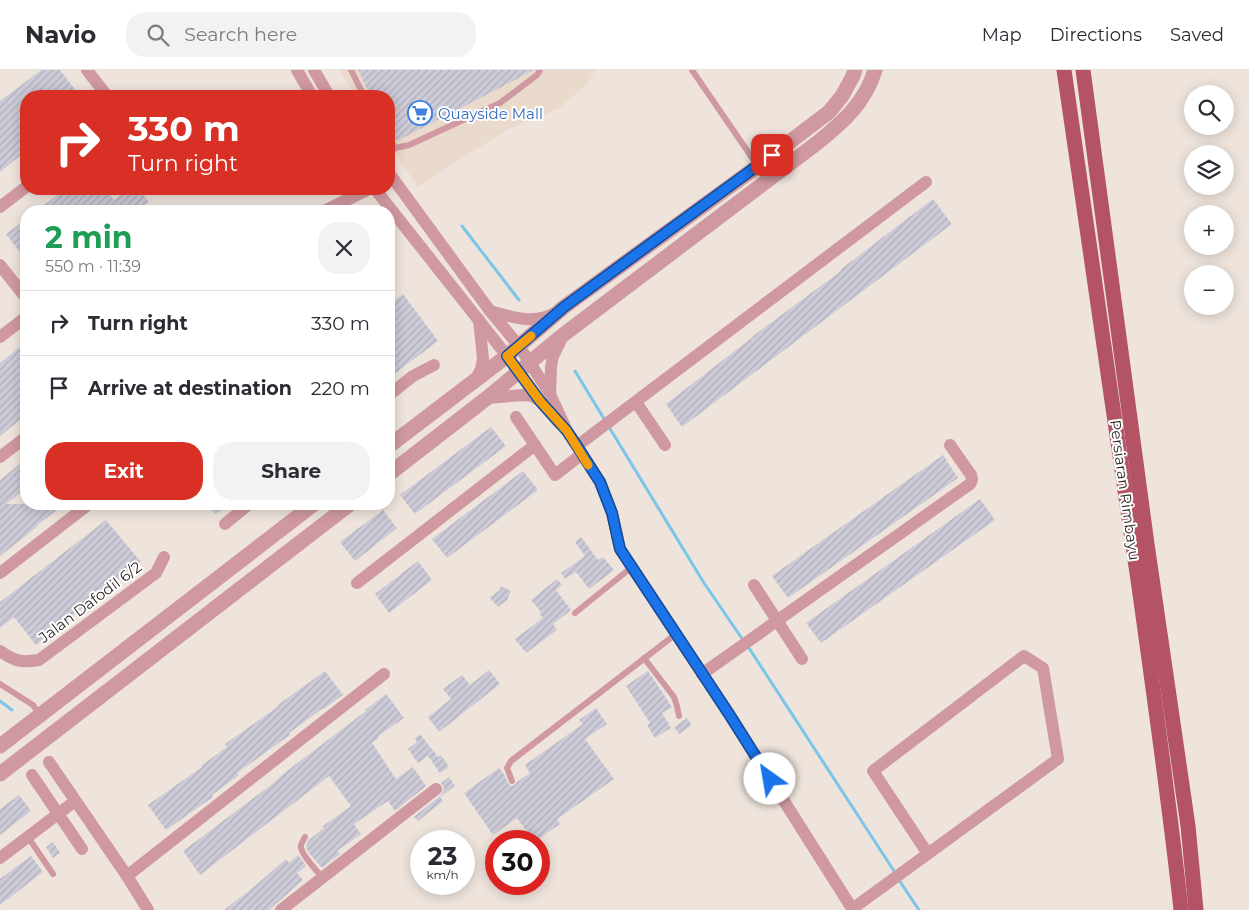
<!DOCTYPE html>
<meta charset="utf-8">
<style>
body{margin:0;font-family:Montserrat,sans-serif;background:#f2f2f3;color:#2b2b33;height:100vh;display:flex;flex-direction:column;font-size:19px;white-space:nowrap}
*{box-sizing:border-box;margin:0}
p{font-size:16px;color:#7c7c81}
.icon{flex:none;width:28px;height:28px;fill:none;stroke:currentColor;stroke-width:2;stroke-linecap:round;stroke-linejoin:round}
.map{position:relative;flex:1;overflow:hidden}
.sheet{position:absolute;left:20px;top:135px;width:375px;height:305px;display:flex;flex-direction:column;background:#fff;border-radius:20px;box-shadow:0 2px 12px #0003}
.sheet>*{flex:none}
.top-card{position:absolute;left:20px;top:20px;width:375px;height:105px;border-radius:20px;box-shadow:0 2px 12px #0003;background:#d93025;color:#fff;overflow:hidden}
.tools{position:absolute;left:1184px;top:15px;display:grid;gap:10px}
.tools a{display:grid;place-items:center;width:50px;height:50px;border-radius:50%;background:#fff;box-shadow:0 2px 12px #0003;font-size:25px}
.speed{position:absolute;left:410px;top:760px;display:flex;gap:10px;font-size:25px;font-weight:700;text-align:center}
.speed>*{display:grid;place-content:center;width:65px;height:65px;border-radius:50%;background:#fff;box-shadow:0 2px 12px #0003;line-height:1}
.speed small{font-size:12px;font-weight:400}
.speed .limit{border:8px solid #d22;background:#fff;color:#111}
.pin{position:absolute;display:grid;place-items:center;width:42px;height:42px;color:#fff;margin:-21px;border-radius:10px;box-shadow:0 2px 8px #0006}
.me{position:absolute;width:55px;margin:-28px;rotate:328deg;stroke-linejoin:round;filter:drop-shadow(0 0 4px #0008)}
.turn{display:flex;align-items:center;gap:18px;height:105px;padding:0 25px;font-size:22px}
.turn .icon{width:65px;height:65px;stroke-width:2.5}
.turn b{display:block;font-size:35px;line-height:42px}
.round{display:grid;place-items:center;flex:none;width:52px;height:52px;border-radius:20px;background:#f2f2f3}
.headline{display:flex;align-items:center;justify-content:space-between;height:85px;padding:0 25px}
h1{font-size:30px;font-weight:700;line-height:38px;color:#1e9e55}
.action{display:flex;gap:10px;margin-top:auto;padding:10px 25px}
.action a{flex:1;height:58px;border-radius:20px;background:#d93025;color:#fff;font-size:20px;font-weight:700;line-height:58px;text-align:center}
.action a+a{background:#f2f2f3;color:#2b2b33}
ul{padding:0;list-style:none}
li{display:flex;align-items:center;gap:15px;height:65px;padding:0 25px;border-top:1px solid #e1e1e2}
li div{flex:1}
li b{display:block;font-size:19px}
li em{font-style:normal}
header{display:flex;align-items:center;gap:30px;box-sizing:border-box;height:70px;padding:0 25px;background:#fff;border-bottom:1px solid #e1e1e2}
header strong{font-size:24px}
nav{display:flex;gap:28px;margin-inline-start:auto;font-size:18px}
.search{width:350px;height:45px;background:#f2f2f3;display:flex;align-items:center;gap:12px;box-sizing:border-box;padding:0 18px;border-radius:20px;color:#7c7c81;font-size:19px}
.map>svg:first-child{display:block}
.built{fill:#eadacc}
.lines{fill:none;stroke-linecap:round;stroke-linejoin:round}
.stream{stroke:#7ac5e8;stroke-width:3}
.building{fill:url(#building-hatch)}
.service{stroke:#d098a0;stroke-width:6}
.minor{stroke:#d098a0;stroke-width:12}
.tertiary{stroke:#d098a0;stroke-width:15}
.primary{stroke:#b45365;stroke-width:15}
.route-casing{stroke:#114b97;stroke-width:12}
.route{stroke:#1a73e8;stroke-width:9}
.slow{stroke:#f59e0b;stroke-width:9}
.labels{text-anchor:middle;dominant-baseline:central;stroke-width:4;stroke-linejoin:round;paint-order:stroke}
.shop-label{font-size:15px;fill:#366cbe;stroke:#fff;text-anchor:start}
.street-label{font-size:15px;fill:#2f2b28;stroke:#fff}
</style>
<header>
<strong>Navio</strong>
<div class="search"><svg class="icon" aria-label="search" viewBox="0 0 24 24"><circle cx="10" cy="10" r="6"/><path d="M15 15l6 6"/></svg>Search here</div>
<nav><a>Map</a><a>Directions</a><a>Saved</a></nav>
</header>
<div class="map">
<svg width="1249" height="840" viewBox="0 0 1249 840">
<defs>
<pattern id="building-hatch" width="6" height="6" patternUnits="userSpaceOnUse" patternTransform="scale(1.25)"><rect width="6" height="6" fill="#cdcbd7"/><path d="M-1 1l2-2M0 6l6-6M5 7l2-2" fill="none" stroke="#b0aeb9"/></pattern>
</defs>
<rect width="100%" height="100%" fill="#eee4dc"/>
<polygon class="built" points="339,0 595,0 589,12 560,38 509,59 465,86 418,117 389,74 389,26 356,26"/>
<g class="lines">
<g class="stream">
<polyline points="462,156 519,230"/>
<polyline points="575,301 606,352"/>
<polyline points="609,357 704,513 743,570"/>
<polyline points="747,575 896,804"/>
<polyline points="0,631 12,640"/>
<polyline points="899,810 919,840"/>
</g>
</g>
<g class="building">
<polygon points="41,0 60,0 80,26 26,26 26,81 0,102 0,31"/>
<polygon points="358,0 534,0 397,71 389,60 389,26 371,26"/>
<polygon points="65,119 105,119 114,130 129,119 139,119 149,132 136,141 36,141"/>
<polygon points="933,129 952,154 682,357 666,334 753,267 753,266 841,201 840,200"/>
<polygon points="26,149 26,190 6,164"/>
<polygon points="403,224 438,271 389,308 389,235"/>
<polygon points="26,272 26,345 0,366 0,293"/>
<polygon points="491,357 506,376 415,444 400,425"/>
<polygon points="943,385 958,408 788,528 772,506"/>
<polygon points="26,389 26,418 6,434 65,434 36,456 37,457 0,486 0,410"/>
<polygon points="523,401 538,420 447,488 432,469"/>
<polygon points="980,429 995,450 821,573 806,553"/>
<polygon points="207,434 229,434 215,444"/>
<polygon points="383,440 397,458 355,491 340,472"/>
<polygon points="106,450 141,492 36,575 14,547 0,558 0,532"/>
<polygon points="581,467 598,490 603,487 614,500 589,519 576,502 565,509 561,503 585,486 575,472"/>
<polygon points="418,491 432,510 389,543 375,524"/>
<polygon points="557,509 562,515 556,520 571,540 553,554 557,560 526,583 515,569 543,548 539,543 541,542 531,530"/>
<polygon points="501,516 511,521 507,530 498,537 490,528 500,520"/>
<polygon points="489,600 500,614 439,662 428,647 451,629 443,619 462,605 470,615"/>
<polygon points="325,601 343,625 322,640 322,639 289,663 290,665 237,703 239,705 212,725 213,727 166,760 148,735 202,697 201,696 227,677 225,674 279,636 278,635"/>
<polygon points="648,601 672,637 662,643 671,658 655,668 647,655 650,653 626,616"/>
<polygon points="386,624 404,648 378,666 379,668 372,673 396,709 413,697 426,716 395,741 388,731 354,754 361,764 337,781 340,784 322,798 309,783 306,777 306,775 309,770 324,758 323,756 351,736 329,706 200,805 183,781 271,715 287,701 366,641 365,640"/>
<polygon points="596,638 607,654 585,669 614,709 557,749 560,754 536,771 534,771 517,748 493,765 464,723 499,698 505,706 509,715 511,716 514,715 517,712 530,703 525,695 583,654 579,650"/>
<polygon points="687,648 692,655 679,664 674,657"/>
<polygon points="420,664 438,687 441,685 449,697 440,703 428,686 418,693 408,679 417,672 415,668"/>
<polygon points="449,707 455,716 440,727 443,731 418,751 414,747 441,725 444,718 441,713"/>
<polygon points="19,725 31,741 0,765 0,739"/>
<polygon points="53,772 60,783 53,788 46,777"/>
<polygon points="298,785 306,796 297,803 303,810 269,840 224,840 255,816 286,789 289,793"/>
<polygon points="31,786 43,802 0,835 0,809"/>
</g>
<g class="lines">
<g class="service">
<polyline points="351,0 364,26"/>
<polyline points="692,0 757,95"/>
<polyline points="389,68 395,78"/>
<polyline points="389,84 395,78 409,75 500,33 537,5 540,0"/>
<polyline points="575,543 632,497"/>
<polyline points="644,588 674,627 677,636 679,646"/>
<polyline points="0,614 33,635 40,645"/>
<polyline points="512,711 507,698 511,691 676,564"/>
<polyline points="28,767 53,804"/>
<path d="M305,767C303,771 300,774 301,778C303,787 317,801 323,808"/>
</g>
<g class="minor">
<polyline points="87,0 107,26"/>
<polyline points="297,0 312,26"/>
<polyline points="314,0 329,26"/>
<polyline points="389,103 490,241 519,276 550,324 567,361 600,412 612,443 620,479 729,644 853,840"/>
<polyline points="375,119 507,286 540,331 560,354"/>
<polyline points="0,137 26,117"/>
<polyline points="324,141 369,119"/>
<polyline points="0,195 26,228"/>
<path d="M490,241C511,247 535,255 555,243"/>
<polyline points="0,267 26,247"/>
<polyline points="476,309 481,299 483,289 479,250"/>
<polyline points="550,324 551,297 553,286 563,266"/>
<polyline points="389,325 413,306 434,295"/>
<polyline points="487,328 524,325 532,326 540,331"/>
<polyline points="636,332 665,375"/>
<polyline points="516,347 555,405 582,384"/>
<polyline points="577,376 926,112"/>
<polyline points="0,387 26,367"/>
<polyline points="225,454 249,434"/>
<polyline points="0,503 89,434"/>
<polyline points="357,513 535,375"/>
<polyline points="754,515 802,589"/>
<path d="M0,581C15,591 20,593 39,590L156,503L164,487"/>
<polyline points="702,604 970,414 972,410 971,405 950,375"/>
<polyline points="49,692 127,806 148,840"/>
<polyline points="32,705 82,779"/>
<polyline points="0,788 75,731"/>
<polyline points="127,806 384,604"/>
<path d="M852,839C921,789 990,739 1058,689L1043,598L1024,586L873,701L928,784"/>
<polyline points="281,840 436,719"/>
</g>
<g class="tertiary">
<polyline points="389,376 507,286 564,237 758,96 829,42 842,26 853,6 855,0"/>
<path d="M389,404L487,328L563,265L817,73C843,52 865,33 875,0"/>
<polyline points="0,676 314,434"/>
<polyline points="0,704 350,434"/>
</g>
<g class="primary">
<path d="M1064,0C1090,177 1116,354 1141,531C1155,634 1170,737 1181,840"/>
<polyline points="1083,0 1147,474 1188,756 1196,840"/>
</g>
</g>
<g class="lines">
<defs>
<polyline id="route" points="770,709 729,644 620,479 612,443 600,412 577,376 567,361 540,331 507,286 564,237 772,85"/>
</defs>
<use href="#route" class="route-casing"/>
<use href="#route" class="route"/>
<polyline class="slow" points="531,266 507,286 540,331 567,361 588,395"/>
</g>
<defs>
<symbol id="supermarket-ring" viewBox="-11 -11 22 22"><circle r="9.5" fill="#fff" stroke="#3f7fe0" stroke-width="1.5"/><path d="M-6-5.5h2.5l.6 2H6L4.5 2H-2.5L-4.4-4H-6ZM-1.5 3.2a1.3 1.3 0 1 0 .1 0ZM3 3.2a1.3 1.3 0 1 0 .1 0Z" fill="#3f7fe0"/></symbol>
</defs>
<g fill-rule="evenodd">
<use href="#supermarket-ring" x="406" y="29" width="28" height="28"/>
</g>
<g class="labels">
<g class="shop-label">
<text x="438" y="43">Quayside Mall</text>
</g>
<g class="street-label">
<text transform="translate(1125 420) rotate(82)">Persiaran Rimbayu</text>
<text transform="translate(90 532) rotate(-37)">Jalan Dafodil 6/2</text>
</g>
</g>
</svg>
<div class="tools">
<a><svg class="icon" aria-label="search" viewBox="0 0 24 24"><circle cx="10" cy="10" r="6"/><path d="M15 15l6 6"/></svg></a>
<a><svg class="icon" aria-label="layers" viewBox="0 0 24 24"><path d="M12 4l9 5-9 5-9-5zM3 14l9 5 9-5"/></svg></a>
<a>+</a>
<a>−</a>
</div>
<div class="speed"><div>23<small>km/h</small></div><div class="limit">30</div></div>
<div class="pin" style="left:772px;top:85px;background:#d93025"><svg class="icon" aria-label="arrive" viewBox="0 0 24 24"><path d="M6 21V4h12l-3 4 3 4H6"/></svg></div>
<svg class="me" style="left:770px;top:709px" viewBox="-20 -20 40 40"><circle r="19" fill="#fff"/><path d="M0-13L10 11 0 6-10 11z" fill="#1a73e8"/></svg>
<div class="top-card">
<div class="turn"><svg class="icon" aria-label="right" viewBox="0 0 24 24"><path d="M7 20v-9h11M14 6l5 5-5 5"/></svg><div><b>330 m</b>Turn right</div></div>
</div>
<section class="sheet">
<div class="headline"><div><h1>2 min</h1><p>550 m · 11:39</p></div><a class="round"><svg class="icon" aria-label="close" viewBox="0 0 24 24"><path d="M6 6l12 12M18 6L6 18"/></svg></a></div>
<ul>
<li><svg class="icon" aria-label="right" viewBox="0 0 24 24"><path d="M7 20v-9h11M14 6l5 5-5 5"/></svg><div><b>Turn right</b></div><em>330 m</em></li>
<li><svg class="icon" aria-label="arrive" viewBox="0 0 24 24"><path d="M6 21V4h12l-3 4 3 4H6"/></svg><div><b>Arrive at destination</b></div><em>220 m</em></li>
</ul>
<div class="action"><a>Exit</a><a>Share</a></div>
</section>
</div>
